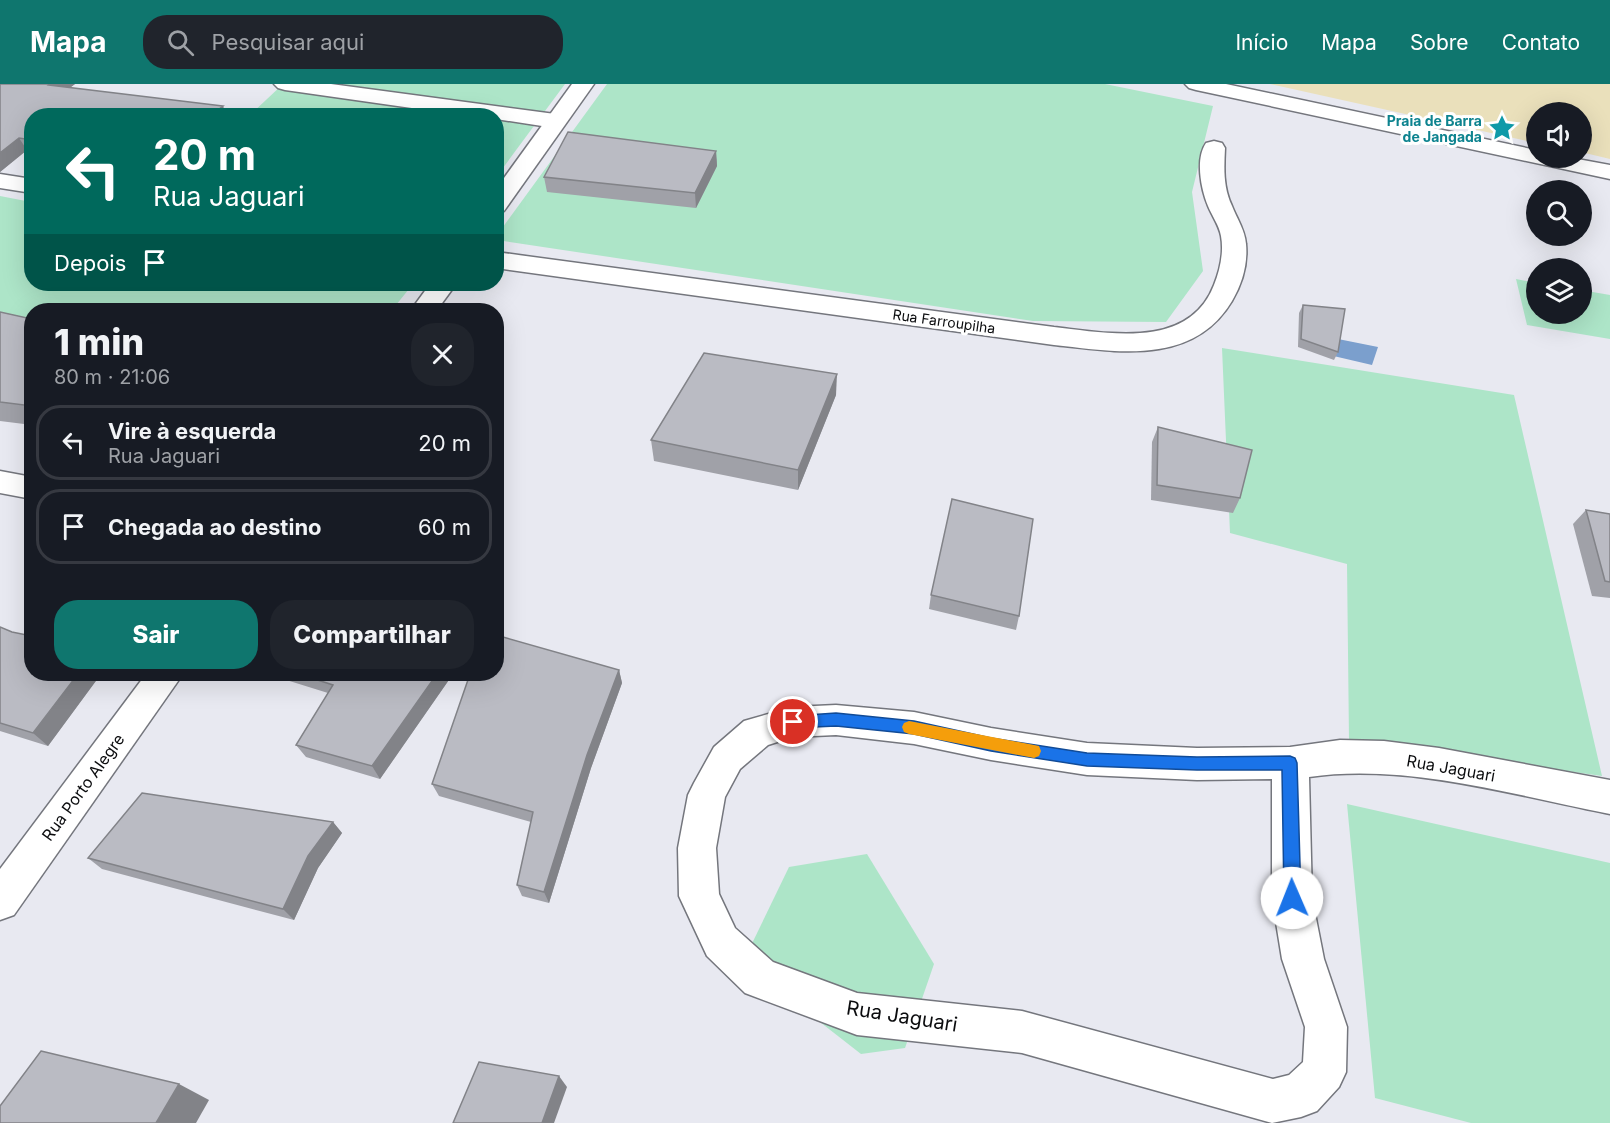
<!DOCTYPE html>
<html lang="pt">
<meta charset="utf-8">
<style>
body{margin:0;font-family:Inter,sans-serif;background:#20242c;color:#f1f3f6;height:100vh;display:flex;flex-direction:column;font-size:22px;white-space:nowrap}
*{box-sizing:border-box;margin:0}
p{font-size:20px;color:#9ea1a6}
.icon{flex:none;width:33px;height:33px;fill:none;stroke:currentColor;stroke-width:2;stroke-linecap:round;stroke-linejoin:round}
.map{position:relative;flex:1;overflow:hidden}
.sheet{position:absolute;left:24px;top:219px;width:480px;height:378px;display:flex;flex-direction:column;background:#171b24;border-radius:24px;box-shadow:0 6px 24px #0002}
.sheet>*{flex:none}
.banner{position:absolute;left:24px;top:24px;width:480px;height:183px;border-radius:24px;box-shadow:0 6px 24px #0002;background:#00695c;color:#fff;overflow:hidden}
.fabs{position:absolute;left:1526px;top:18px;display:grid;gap:12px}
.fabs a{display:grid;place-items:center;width:66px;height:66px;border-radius:50%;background:#171b24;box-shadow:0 6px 24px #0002;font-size:30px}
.pin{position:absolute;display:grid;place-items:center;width:51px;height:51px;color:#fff;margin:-26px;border:3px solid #fff;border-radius:50%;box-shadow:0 2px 6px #0007}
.me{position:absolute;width:66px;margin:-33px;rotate:359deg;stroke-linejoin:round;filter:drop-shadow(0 0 4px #0008)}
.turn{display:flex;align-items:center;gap:21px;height:126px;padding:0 30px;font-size:27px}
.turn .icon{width:78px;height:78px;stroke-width:2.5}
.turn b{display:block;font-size:42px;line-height:51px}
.then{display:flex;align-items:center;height:57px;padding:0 30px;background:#0003;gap:12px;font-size:22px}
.round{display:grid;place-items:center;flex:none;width:63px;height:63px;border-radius:24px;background:#20242c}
.head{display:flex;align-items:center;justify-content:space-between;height:102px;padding:0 30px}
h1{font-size:36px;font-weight:800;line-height:45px}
.cta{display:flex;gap:12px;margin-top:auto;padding:12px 30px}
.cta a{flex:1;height:69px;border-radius:24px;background:#0f766e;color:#fff;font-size:24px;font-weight:800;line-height:69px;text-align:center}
.cta a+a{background:#20242c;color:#f1f3f6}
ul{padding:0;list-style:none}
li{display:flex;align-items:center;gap:18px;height:75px;margin:0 12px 9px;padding:0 18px;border:3px solid #363941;border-radius:24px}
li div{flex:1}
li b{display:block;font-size:22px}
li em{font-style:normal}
header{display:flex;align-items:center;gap:36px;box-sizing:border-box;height:84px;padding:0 30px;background:#0f766e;color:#fff}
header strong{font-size:28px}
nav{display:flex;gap:33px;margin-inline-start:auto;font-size:21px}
.search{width:420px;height:54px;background:#20242c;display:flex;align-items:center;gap:15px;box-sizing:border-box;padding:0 21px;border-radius:24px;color:#9ea1a6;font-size:22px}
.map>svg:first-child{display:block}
.green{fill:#ade5c8}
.sand{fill:#eae0bb}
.water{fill:#7b9fcd}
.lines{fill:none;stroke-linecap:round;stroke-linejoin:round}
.street-casing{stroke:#74767d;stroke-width:3}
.secondary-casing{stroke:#74767d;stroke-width:3}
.primary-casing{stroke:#74767d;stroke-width:3}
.street{fill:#fff;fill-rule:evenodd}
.secondary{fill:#fff;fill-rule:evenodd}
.primary{fill:#fff;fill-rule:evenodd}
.wall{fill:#a0a1a8}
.shaded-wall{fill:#828388}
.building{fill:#babbc3;stroke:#828388;stroke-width:1.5}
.route{fill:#1a73e8;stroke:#114b97;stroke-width:1.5}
.slow{fill:#f59e0b}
.labels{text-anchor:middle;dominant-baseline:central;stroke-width:6;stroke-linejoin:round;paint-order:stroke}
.far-culture-label{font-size:14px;font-weight:bold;fill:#0d838f;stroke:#fff;text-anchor:end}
.far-street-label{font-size:14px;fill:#0b0c0e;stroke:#fff}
.street-label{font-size:16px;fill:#0b0c0e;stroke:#fff}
.near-street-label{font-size:20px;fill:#0b0c0e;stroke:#fff}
</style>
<header>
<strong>Mapa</strong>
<div class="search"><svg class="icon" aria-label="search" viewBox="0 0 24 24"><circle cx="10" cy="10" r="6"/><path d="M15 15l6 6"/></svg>Pesquisar aqui</div>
<nav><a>Início</a><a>Mapa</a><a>Sobre</a><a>Contato</a></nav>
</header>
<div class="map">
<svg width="1610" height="1039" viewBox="0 0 1610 1039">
<rect width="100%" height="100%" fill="#e8e9f1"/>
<g class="green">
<polygon points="283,0 565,0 497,92 496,32 249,32"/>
<polygon points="607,0 1105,0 1213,22 1192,108 1203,187 1166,238 1033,237 497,156 497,151"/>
<polygon points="0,112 31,118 32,200 413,200 392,226 32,226 31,244 0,240"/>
<polygon points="1516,195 1536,199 1536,230 1581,230 1581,206 1610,211 1610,255 1527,241"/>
<polygon points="1222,264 1514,311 1602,692 1349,656 1347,480 1230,449"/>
<polygon points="1347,720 1610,779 1610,1039 1471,1039 1375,1014"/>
<polygon points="867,770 934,880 905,964 861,970 743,878 789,783"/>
</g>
<polygon class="sand" points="1270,0 1610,0 1610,75 1581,68 1581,28 1536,28 1536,59"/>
<polygon class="water" points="1328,253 1378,263 1372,281 1325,270"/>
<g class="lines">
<defs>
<g id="street">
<polygon points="274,0 331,0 555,30 563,32 566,37 563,42 555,44 496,35 496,32 468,32 285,6 278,4"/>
<path d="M1214,57L1222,59L1225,64C1224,84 1223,103 1232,122C1237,135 1245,146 1246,160C1248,180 1242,200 1232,217C1193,282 1118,268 1054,261L496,184V168L1054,243C1108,249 1189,266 1214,201C1220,186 1224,168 1221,152C1219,141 1212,132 1208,122C1201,105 1195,75 1206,59Z"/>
<polygon points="0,90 32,95 32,109 0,104"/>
<polygon points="0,387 32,393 32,415 0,409"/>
<path d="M836,621L914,628L991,644L1087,659L1197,664L1290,663L1340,656L1384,657L1439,664L1610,696V730C1514,711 1406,679 1309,693L1312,814L1324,875L1347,943L1346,988L1339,1003L1317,1027L1301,1033L1272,1039L1022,969L857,951L745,909L707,872L679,812L678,764L688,711L694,699L714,663L744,637L793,623ZM836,651L914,660L991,676L1087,691L1197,696L1272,695V814L1282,875L1305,943L1303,978L1289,991L1273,995L1022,927L857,909L773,878L735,844L719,810L716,764L725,713L740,685L768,661L793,653Z"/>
</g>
<g id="secondary">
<polygon points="572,0 594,0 504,127 496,129 496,105"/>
<polygon points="430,200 456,200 437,226 411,226"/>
<polygon points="146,590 183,590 14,831 0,836 0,785"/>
</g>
<polygon id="primary" points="1185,0 1226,0 1536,66 1536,74 1572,74 1610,81 1610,95 1196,6 1189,4"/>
</defs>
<use href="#street" class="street-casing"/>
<use href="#secondary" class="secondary-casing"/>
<use href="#primary" class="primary-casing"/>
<use href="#street" class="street"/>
<use href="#secondary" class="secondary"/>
<use href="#primary" class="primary"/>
</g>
<g class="wall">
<polygon points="0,0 75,0 32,32 32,67 27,66 0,88"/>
<polygon points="716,67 717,82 696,124 547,108 544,93"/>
<polygon points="1303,221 1338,268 1334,276 1298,263 1299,229"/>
<polygon points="0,228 32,235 32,341 0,337"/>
<polygon points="836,311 798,406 654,377 651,356"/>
<polygon points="1158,343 1240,414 1233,429 1151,416 1152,358"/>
<polygon points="1586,426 1610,430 1610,514 1592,512 1573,440"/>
<polygon points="931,511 1019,532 1016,546 929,525"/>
<polygon points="0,543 12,548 32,590 101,590 48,662 0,647"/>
<polygon points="619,586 622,599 591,684 549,819 522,812 517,801 531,738 439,712 432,700"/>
<polygon points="267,590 453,590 380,695 306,673 296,661 328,609"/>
<polygon points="333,738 342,749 318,784 294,836 102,785 88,774"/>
</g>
<g class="shaded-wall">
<polygon points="51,0 75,0 56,14 49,1"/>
<polygon points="223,22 227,32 210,32"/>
<polygon points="19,54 27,66 0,88 0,69"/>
<polygon points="716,67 717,82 696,124 695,109"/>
<polygon points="837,290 836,311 798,406 798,386"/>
<polygon points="619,586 622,599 591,684 549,819 544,808 587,671"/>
<polygon points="78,590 101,590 48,662 33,649"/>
<polygon points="437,590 453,590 380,695 372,682"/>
<polygon points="333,738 342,749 318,784 294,836 283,825 308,772"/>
<polygon points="559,992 567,1003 554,1039 542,1039"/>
<polygon points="179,1000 209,1016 196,1039 156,1039"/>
</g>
<g class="building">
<polygon points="0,0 51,0 49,1 223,22 210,32 32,32 32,56 19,54 0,69"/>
<polygon points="568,48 716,67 695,109 544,93"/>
<polygon points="1303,221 1345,225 1338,268 1301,255"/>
<polygon points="0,228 32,235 32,322 0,318"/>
<polygon points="704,269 837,290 798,386 651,356"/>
<polygon points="1158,343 1252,366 1240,414 1157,401"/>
<polygon points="952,415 1033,435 1019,532 931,511"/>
<polygon points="1586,426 1610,430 1610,498 1605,497"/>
<polygon points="0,543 12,548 32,552 32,590 78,590 33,649 0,639"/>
<polygon points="496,551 619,586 587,671 544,808 517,801 533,728 432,700 470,590 496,590"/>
<polygon points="299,590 437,590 372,682 296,661 333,601"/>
<polygon points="142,709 333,738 308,772 283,825 88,774"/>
<polygon points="41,967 179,1000 156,1039 0,1039 0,1022"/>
<polygon points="479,978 559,992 542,1039 453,1039"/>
</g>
<polygon class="route" points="836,629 914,637 991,654 1087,669 1197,673 1290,672 1295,674 1297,679 1301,814 1298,819 1292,822 1287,819 1284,814 1282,686 1197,686 1087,682 991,667 914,650 836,642 793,644 788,642 786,638 788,633 793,632"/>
<polygon class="slow" points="909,637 1034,661 1039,662 1041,667 1039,672 1034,674 909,650 904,648 902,643 904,639"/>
<defs>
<symbol id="sight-bare" viewBox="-9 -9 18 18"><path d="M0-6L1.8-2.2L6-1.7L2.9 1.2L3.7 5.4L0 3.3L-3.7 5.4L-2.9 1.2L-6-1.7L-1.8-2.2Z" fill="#0f9aa8" stroke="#fff" stroke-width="2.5" paint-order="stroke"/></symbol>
</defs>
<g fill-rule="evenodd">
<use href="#sight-bare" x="1483" y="25" width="38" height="38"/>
</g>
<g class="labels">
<g class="far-culture-label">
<text x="1482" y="36">Praia de Barra<tspan x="1482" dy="16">de Jangada</tspan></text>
</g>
<g class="far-street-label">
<text transform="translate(944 237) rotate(8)">Rua Farroupilha</text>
</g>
<g class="street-label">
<text transform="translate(1451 684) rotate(10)">Rua Jaguari</text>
<text transform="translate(83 703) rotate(-54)">Rua Porto Alegre</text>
</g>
<g class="near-street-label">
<text transform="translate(902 932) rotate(9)">Rua Jaguari</text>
</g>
</g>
</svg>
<div class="fabs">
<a><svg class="icon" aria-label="sound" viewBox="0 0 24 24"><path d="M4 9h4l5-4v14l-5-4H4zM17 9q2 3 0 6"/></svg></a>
<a><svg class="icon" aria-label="search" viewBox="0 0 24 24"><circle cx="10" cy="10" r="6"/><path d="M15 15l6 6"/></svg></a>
<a><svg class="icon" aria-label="layers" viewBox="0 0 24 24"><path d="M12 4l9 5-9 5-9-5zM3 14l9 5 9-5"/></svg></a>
</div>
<div class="pin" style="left:793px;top:638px;background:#d93025"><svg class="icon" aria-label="arrive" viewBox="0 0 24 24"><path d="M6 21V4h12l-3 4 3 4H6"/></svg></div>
<svg class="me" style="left:1292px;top:814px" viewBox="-20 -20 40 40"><circle r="19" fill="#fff"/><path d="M0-13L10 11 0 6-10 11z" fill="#1a73e8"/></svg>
<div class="banner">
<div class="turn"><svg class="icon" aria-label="left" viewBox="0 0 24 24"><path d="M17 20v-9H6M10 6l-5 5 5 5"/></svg><div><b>20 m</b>Rua Jaguari</div></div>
<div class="then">Depois<svg class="icon" aria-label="arrive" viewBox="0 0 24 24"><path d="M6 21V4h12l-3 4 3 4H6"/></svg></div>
</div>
<section class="sheet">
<div class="head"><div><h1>1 min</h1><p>80 m · 21:06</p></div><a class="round"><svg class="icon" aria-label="close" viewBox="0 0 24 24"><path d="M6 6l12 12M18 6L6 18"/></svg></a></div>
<ul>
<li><svg class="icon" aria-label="left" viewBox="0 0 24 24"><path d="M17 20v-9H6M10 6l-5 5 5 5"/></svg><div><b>Vire à esquerda</b><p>Rua Jaguari</p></div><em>20 m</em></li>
<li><svg class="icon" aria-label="arrive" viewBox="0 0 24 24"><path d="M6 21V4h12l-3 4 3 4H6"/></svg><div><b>Chegada ao destino</b></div><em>60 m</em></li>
</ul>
<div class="cta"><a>Sair</a><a>Compartilhar</a></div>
</section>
</div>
